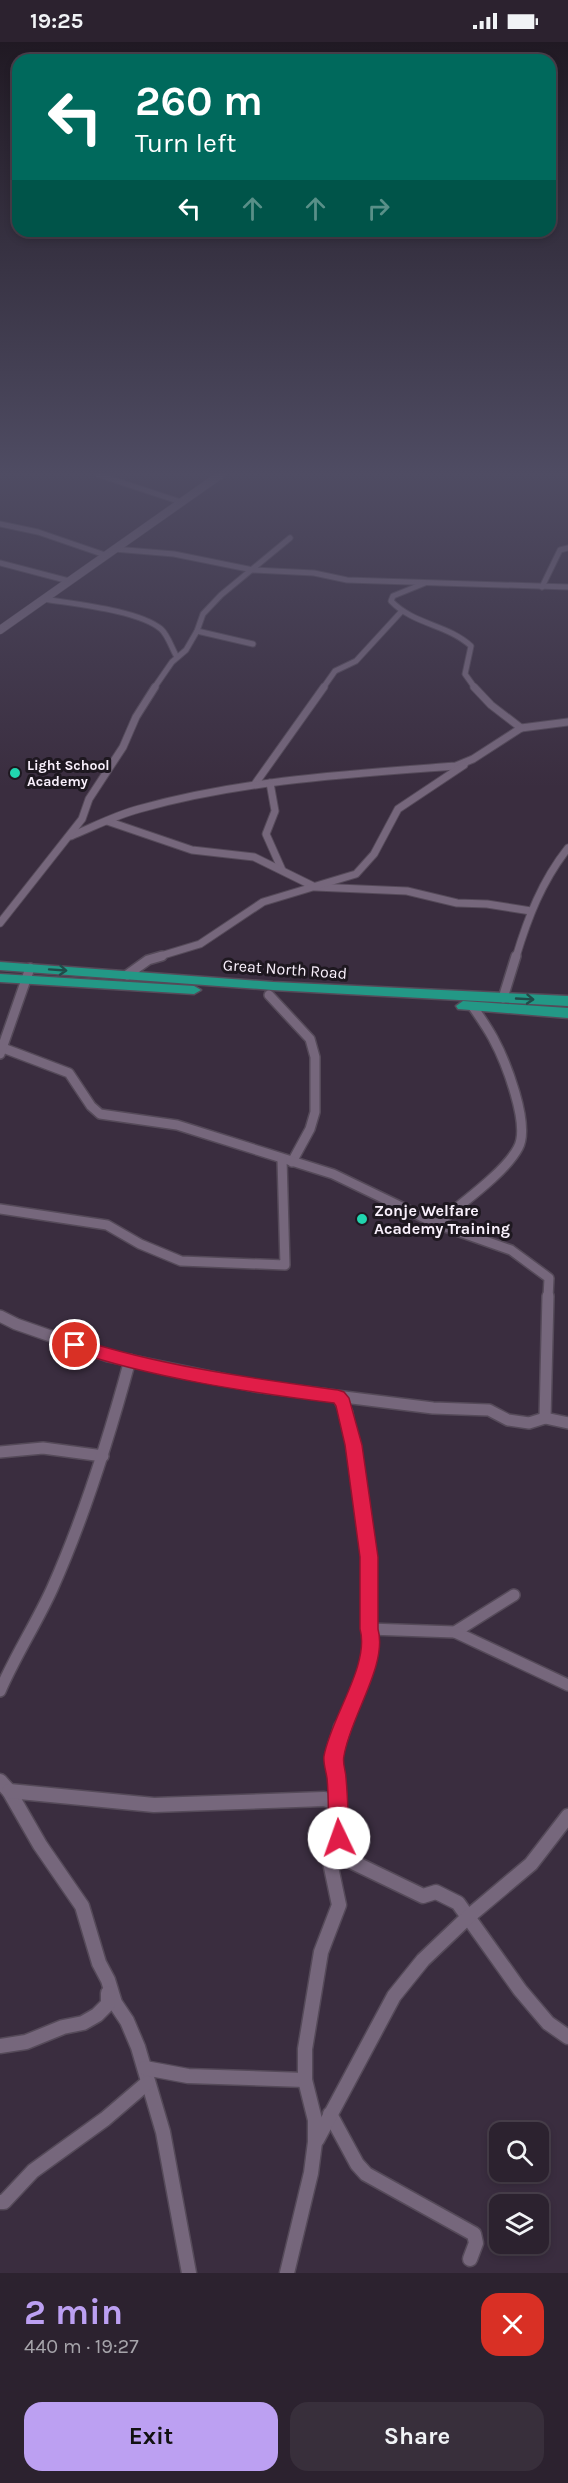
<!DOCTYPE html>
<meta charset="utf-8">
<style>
body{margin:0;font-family:Karla,sans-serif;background:#382f3b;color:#f1f3f6;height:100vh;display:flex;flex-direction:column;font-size:22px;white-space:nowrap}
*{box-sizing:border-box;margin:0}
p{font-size:20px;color:#a6a4aa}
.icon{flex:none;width:33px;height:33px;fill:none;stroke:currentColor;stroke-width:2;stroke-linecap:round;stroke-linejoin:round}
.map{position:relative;height:2231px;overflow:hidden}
.side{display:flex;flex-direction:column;background:#2c222f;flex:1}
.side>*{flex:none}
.banner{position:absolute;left:12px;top:12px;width:544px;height:183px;border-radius:18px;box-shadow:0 3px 9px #0003,0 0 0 2px #483f4b;background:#00695c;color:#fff;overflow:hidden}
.tools{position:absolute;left:489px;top:2080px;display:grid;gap:12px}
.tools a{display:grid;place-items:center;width:60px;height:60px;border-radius:12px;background:#2c222f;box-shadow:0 3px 9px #0003,0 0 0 2px #483f4b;font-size:30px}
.pin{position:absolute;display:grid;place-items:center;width:51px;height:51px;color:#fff;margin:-26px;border:3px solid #fff;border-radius:50%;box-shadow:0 2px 6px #0007}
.me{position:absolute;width:66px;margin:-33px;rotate:357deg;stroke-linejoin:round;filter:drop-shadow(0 0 4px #0008)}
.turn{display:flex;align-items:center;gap:21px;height:126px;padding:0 24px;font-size:27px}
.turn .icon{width:78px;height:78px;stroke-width:2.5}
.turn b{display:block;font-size:42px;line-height:51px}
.lanes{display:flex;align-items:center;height:57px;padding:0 24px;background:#0003;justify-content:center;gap:30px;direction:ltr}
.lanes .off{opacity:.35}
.round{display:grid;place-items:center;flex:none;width:63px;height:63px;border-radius:18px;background:#382f3b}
.head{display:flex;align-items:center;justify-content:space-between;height:102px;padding:0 24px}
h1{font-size:36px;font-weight:700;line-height:45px;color:#bca0f2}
.button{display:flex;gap:12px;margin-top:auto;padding:12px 24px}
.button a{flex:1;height:69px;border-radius:18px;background:#bca0f2;color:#111;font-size:24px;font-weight:700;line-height:69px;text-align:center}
.button a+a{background:#382f3b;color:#f1f3f6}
.status{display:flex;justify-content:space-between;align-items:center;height:42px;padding:0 30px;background:#2c222f;direction:ltr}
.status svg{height:16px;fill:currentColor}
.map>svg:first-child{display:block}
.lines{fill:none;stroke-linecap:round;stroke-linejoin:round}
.minor-far4-casing{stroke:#554a59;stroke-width:7}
.minor-far3-casing{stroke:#554a59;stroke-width:9}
.minor-far2-casing{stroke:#554a59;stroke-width:12}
.minor-far1-casing{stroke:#554a59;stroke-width:14}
.minor-casing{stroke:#554a59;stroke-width:17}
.tertiary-casing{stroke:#554a59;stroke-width:9}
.trunk-casing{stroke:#554a59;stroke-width:3}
.minor-far4{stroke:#76677c;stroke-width:5}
.minor-far3{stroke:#76677c;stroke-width:7}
.minor-far2{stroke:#76677c;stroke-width:9}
.minor-far1{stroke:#76677c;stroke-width:11}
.minor{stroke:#76677c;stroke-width:14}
.tertiary{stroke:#76677c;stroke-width:8}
.trunk{fill:#239886;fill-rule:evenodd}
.oneway{stroke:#204b49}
.route{fill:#e11d48;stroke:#92132f;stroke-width:1.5}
.poi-dot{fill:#21d5af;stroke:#1e1820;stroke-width:2}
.labels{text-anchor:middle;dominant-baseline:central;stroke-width:6;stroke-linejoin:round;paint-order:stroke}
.far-poi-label{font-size:14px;font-weight:bold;fill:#f9f0fc;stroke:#1e1820;text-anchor:start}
.street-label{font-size:16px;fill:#f9f0fc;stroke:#1e1820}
.poi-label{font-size:16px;font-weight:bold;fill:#f9f0fc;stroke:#1e1820;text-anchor:start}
</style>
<div class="status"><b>19:25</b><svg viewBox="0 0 49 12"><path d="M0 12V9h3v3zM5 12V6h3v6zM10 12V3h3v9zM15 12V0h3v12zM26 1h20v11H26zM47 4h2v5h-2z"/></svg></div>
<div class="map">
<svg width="568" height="2231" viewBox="0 0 568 2231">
<rect width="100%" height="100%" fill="#3a2d3f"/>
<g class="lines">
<defs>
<g id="minor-far4">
<polyline points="99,433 181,460"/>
<polyline points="0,482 38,490 105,513"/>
<polyline points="114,507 174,512 253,528 314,531 347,538 568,545"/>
<polyline points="0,521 69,539"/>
<path d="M425,541L393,554L391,559C414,583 447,582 471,604L465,632L475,646"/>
<polyline points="542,545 560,508 568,506"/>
<path d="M44,557C73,562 138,568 161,587C168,593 172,607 177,615"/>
<polyline points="197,589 253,602"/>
<polyline points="154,646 172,620 186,608 197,589 203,572 221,553 290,496"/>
<polyline points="323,646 335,629 356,619 401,570"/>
</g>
<g id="minor-far3">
<polyline points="474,645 491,663 521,686"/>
<polyline points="270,741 275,769 266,792 282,828"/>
<polyline points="255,742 324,645"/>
<polyline points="107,779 192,808 254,815 315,845 407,849 457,861 487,862 531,869"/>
<path d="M71,794C93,785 116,773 139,767C242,738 349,732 456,724L473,717L521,686L568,680"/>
<polyline points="0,881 82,777 89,757 123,705 136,675 155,645"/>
<polyline points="157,915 200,902 263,860 356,832 374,812 398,767 464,723"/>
<path d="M516,915C528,875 542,839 568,806"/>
</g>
<g id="minor-far2">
<polyline points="127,933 148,918 162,914"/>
<polyline points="269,953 310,997 315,1015 315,1070 310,1087 292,1120"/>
<polyline points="503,956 516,914"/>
<polyline points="3,1006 69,1031 91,1064 100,1072 177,1083 333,1132 437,1182 511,1208 549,1236 548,1256"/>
<polyline points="0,1012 30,926"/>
<polyline points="0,1167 107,1183 140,1202 181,1219 285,1223 282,1117"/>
<path d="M437,1182C459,1163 505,1131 518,1106C531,1083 505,1018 493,996C487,985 480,975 473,965"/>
</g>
<g id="minor-far1">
<polyline points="0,1274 16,1282 108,1314 255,1344 433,1366 489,1368 508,1378 529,1381 545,1376 568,1381"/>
<polyline points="338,1355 347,1371 369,1515 371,1605 370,1616 341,1687"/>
<polyline points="545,1376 548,1254"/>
<polyline points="0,1410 43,1406 103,1414"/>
<polyline points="369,1587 455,1590 514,1553"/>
<polyline points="455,1590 568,1643"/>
<path d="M0,1649C15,1614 36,1582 52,1547C85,1473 109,1396 130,1318"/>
</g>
<g id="minor">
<polyline points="0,1739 9,1749 40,1803 82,1864 99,1921 108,1938 115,1961 127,1979 138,2005 163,2090 189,2231"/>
<polyline points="9,1749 154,1763 324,1757 337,1761"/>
<polyline points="340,1814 423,1854 436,1850 458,1861 520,1948 548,1981 568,1995"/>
<polyline points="0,2004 26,2000 63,1985 83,1981 97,1973 108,1962 108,1951"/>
<polyline points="145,2026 188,2034 305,2038"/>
<polyline points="330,2072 357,2122 366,2132 474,2192 476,2201 470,2217"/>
<polyline points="317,2098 394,1954 423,1918 467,1876 531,1822 568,1774"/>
<polyline points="0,2160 4,2160 33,2129 105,2077 147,2041"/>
<polyline points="287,2231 311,2131 315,2100 315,2078 305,2038 305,2007 321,1910 339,1863 331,1825 340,1814 337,1735 333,1716 341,1685"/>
</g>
<polyline id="tertiary" points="0,588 220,433"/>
<g id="trunk">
<polygon points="0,920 273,940 568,954 568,964 273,948 0,928"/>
<polygon points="0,932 194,944 201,948 194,952 0,940"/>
<polygon points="463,959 568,966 568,976 458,967 456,964"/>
</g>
</defs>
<use href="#minor-far4" class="minor-far4-casing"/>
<use href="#minor-far3" class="minor-far3-casing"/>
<use href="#minor-far2" class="minor-far2-casing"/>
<use href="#minor-far1" class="minor-far1-casing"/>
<use href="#minor" class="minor-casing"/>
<use href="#tertiary" class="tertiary-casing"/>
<use href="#trunk" class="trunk-casing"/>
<use href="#minor-far4" class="minor-far4"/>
<use href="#minor-far3" class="minor-far3"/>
<use href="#minor-far2" class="minor-far2"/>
<use href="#minor-far1" class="minor-far1"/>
<use href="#minor" class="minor"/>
<use href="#tertiary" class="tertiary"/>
<use href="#trunk" class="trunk"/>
</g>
<defs><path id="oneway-shaft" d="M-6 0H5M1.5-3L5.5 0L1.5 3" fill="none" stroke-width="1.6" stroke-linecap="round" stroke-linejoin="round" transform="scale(1.5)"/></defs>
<g class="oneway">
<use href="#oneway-shaft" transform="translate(58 928) rotate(4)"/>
<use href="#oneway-shaft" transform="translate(525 957) rotate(3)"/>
</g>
<linearGradient id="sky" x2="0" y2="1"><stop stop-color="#201923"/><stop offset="0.58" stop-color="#4f4c63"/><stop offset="1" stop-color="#4f4c63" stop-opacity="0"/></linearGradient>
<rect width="568" height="745" fill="url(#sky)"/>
<path class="route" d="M75,1296C160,1324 250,1336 338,1348L344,1350L349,1356L362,1403L378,1515V1587C388,1623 350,1675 344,1714C342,1721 346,1729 346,1736C348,1756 348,1776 349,1796L346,1803L339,1806L332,1803L329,1796C328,1776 329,1756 327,1736C326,1729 323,1721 324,1714C331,1675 370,1623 360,1587V1515L345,1403L336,1364L334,1361C247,1350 152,1336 70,1308L67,1303L70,1298Z"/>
<g class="poi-dot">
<circle cx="15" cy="731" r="6"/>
<circle cx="362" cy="1177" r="6"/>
</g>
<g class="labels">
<g class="far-poi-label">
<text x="27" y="723">Light School<tspan x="27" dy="16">Academy</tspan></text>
</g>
<g class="street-label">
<text transform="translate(285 927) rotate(4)">Great North Road</text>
</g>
<g class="poi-label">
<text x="374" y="1168">Zonje Welfare<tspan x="374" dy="18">Academy Training</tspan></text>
</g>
</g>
</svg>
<div class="tools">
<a><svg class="icon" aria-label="search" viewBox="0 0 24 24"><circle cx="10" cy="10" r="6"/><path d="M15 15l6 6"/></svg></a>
<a><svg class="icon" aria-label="layers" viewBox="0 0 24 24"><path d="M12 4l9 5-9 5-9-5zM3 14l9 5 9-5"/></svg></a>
</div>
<div class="pin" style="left:75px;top:1303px;background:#d93025"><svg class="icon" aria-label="arrive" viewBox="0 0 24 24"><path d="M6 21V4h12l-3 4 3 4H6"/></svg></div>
<svg class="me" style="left:339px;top:1796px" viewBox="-20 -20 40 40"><circle r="19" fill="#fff"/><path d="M0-13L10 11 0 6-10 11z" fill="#e11d48"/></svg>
<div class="banner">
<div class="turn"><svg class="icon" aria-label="left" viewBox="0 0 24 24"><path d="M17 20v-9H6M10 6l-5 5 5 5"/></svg><div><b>260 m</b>Turn left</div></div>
<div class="lanes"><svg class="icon" aria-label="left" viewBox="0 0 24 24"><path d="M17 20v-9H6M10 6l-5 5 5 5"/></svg><svg class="icon off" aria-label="ahead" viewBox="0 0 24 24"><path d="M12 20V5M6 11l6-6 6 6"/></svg><svg class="icon off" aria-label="ahead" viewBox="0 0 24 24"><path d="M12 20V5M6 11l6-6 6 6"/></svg><svg class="icon off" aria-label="right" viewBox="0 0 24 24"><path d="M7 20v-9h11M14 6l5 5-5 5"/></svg></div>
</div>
</div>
<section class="side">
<div class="head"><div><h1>2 min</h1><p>440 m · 19:27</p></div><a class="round" style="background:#d93025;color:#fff"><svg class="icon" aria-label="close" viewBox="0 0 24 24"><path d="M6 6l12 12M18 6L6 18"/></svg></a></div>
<div class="button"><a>Exit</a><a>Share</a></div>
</section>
